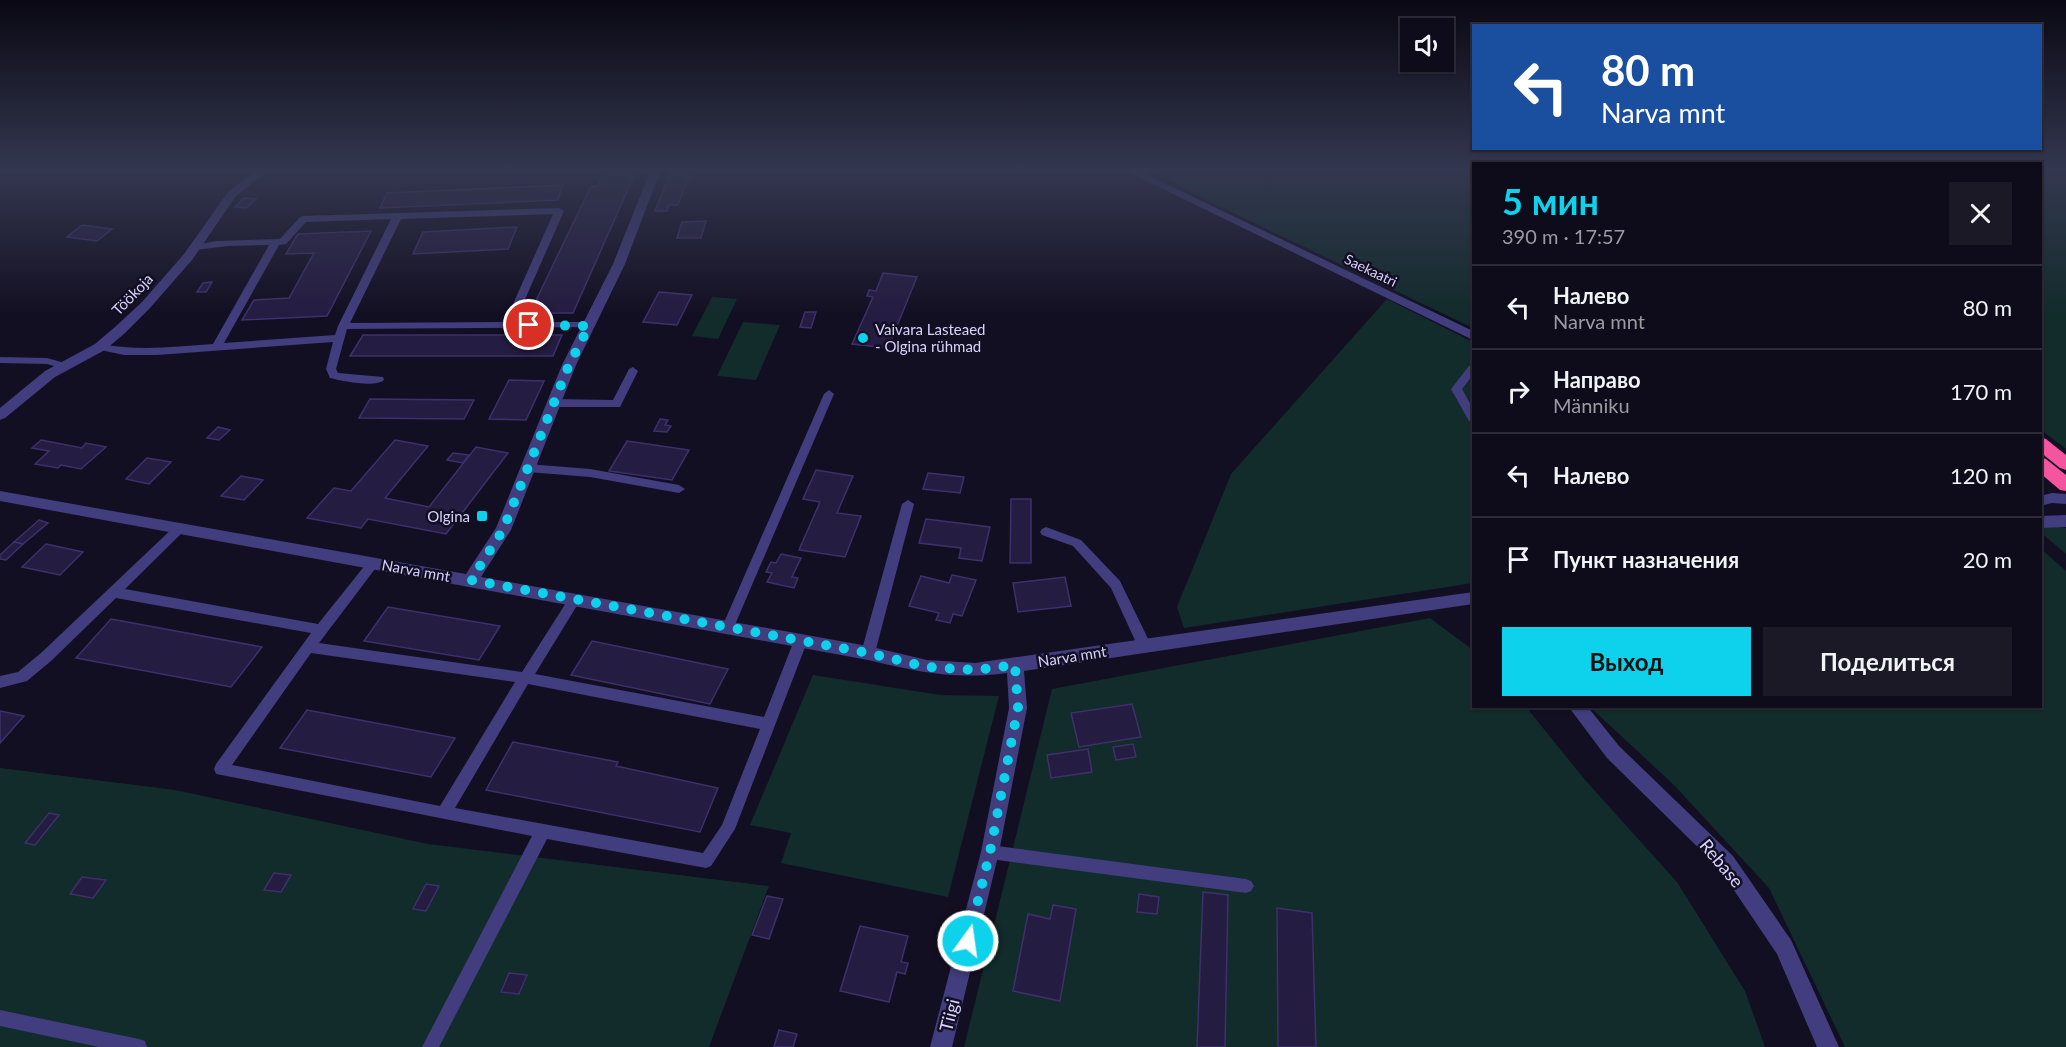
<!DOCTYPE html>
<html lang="ru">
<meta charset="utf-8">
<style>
body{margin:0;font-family:Lato,sans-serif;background:#1c1927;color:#f1f3f6;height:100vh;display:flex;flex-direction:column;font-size:22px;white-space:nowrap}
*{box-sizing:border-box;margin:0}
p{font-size:20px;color:#9b9ba2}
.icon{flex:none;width:33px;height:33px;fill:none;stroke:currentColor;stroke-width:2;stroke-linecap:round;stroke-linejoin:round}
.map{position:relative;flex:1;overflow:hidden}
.panel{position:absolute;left:1472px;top:162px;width:570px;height:546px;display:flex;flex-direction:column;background:#0e0b1a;border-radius:0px;box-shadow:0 2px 4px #0004,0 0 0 2px #2e2b39}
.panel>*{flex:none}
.guide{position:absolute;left:1472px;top:24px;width:570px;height:126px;border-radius:0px;box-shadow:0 2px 4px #0004,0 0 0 2px #2e2b39;background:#1a4fa0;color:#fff;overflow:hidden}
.fabs{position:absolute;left:1400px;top:18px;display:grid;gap:12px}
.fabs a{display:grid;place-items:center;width:54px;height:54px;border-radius:0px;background:#0e0b1a;box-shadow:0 2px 4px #0004,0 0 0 2px #2e2b39;font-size:30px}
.pin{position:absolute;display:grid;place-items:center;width:51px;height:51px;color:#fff;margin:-26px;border:3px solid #fff;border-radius:50%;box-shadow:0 2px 6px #0007}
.me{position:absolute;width:66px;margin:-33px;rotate:14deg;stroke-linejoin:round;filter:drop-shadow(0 0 4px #0008)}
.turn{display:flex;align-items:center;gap:21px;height:126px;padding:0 30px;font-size:27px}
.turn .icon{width:78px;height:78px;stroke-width:2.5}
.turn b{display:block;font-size:42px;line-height:51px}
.round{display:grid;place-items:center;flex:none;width:63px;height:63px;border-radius:0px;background:#1c1927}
.overview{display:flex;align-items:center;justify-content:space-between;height:102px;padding:0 30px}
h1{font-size:36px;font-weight:700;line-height:45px;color:#0ed1ec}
.button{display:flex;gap:12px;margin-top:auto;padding:12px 30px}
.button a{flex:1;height:69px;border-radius:0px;background:#0ed1ec;color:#111;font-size:24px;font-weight:700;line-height:69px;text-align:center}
.button a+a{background:#1c1927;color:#f1f3f6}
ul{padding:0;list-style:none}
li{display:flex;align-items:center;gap:18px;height:84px;padding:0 30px;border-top:2px solid #2e2b39}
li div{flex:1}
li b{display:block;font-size:22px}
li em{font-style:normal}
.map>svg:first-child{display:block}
.green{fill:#122b2b}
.building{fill:#251c41;stroke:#3d306c;stroke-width:1.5}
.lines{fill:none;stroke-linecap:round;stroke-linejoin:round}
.lane{fill:#413d7e;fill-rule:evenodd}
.street{fill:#413d7e;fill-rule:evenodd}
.highway{fill:#f5559e;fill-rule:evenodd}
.route{stroke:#0ed1ec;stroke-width:10;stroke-dasharray:0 18}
.poi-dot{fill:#0ed1ec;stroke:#130f22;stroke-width:2}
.labels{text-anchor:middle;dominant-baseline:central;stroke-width:5;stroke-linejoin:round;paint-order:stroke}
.far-street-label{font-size:14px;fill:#d8d2fc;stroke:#130f22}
.street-label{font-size:15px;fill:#d8d2fc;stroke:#130f22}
.poi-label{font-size:15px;fill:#d8d2fc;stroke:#130f22;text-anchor:start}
.near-street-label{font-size:18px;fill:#d8d2fc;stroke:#130f22}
</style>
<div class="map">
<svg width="2066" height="1047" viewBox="0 0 2066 1047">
<rect width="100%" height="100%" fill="#130f22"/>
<g class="green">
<polygon points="1148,169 1473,169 1473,328 1217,205"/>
<polygon points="2040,169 2066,169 2066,449 2040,429"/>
<polygon points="712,297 737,299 718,339 692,336"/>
<polygon points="1387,299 1473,342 1473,583 1184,628 1177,607 1231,474"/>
<polygon points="743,322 780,325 756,380 717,376"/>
<polygon points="2040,524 2066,528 2066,554 2040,532"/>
<polygon points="2040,548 2066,571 2066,1047 1845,1047 1769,888 1674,785 1590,707 2040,706"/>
<polygon points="1430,618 1473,650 1473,706 1526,707 1586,781 1677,882 1745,991 1765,1047 964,1047 1052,689"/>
<polygon points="813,675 940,695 999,696 948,897 781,863 791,833 750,825"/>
<polygon points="0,768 175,790 428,844 769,886 709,1047 0,1047"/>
</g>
<g class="building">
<polygon points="606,169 637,169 573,313 530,313 591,186 597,187"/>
<polygon points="672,169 692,169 678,205 669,205 667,211 655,211"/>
<polygon points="563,185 558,200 380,208 387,193"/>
<polygon points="244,198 256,199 246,208 235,207"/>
<polygon points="706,221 701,238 677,238 682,222"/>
<polygon points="82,225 112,229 97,241 67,237"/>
<polygon points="517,227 508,249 413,254 423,232"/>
<polygon points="371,231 327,316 242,320 254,300 289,298 314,253 286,254 298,234"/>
<polygon points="883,273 917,277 888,348 852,344 873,297 867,296 869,290 876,291"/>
<polygon points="212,282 206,292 197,292 203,283"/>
<polygon points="659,292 692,295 677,325 643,322"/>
<polygon points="805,312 816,312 811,328 800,327"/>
<polygon points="363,335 562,335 553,356 350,356"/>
<polygon points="509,380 544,381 526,420 489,419"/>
<polygon points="370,399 474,400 464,419 359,418"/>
<polygon points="660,419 668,420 665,425 671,426 667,432 654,431"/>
<polygon points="218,427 230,430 219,440 207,438"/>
<polygon points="41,440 82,448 86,443 106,447 81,469 61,465 58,468 35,464 49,451 32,448"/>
<polygon points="395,440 428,446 385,498 429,507 476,447 508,453 446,534 368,519 361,528 307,518 334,488 351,491"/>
<polygon points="627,441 689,450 672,480 609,471"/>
<polygon points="453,453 469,455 463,463 447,460"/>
<polygon points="147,458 171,462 149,484 126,479"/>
<polygon points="816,470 853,476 837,513 861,516 845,557 799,550 820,502 803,499"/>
<polygon points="928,473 964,477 960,493 923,489"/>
<polygon points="241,476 263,480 244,500 221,496"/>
<polygon points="1011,499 1031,499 1031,563 1010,563"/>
<polygon points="926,519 990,527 982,561 959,558 961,548 919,543"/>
<polygon points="39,520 48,523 23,544 14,542"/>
<polygon points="14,542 23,544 6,560 0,559 0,555"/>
<polygon points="46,544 83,552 60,575 22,567"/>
<polygon points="781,554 801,558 792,577 798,578 794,588 767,582 772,573 766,572 771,562 776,563"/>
<polygon points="952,575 976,580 962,616 953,614 950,623 936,620 939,613 909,606 921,576 949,583"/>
<polygon points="1065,577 1071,606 1018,612 1013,583"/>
<polygon points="388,607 500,626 479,660 364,641"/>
<polygon points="111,619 262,647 231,687 76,658"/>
<polygon points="592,641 728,669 710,704 571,675"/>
<polygon points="1132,704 1141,737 1079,747 1071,713"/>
<polygon points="307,710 455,738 431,777 280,748"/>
<polygon points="0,711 24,716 0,743"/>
<polygon points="513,742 618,762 616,766 718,788 700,832 486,790"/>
<polygon points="1133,744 1136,757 1116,760 1113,747"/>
<polygon points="1088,749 1092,772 1051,778 1047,755"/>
<polygon points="49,813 59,815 35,845 25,843"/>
<polygon points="274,873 291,875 281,892 264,890"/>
<polygon points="82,877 106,880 93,898 70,894"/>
<polygon points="426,884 439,886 426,911 413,909"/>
<polygon points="1203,892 1228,895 1225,1047 1197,1047"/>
<polygon points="1139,894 1159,897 1157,914 1137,912"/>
<polygon points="767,896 783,899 769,939 752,935"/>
<polygon points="1053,905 1076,909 1060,1001 1013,991 1028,914 1050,919"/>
<polygon points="1277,908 1312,913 1316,1047 1278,1047"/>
<polygon points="860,926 908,936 901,962 908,963 905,974 897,972 889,1002 840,991"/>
<polygon points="509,973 527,975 519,994 501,992"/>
<polygon points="779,1030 797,1034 793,1047 774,1047"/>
</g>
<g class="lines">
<g class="lane">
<path d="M559,208L564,211L515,322H589L594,325L593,327L347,329L336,369L338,373L383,377L384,380C375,388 342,381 330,378L326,369L333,342L157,355H124L96,349L95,347L100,344C138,351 175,347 213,344L269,245L228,246L195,250L192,249V245L217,241L280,239L300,217L303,216ZM553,214L505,322L350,323L401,219ZM391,219L338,326L335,335L224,343L279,245L286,244L306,222Z"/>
<polygon points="0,357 47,358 68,364 69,366 64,369 47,364 0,363"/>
<polygon points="1473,364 1473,375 1462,389 1473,409 1473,422 1469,421 1451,389 1469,366"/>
<polygon points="633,367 638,371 620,407 554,407 549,403 554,399 613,400 629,369"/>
<polygon points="829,390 834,394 734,627 733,631 728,632 723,631 722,627 824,394"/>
<polygon points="528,464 590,469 679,485 685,489 679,493 590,477 528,472 522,468"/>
<polygon points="908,500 914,504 875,653 873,657 868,658 863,657 861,653 902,504"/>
<path d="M180,523L184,525L186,528L184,531L125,589L318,624L370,559H378L380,562L378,565L319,643L522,672L571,595H579L581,599L535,674L764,717L795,638L800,637L805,638L807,642L735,829L711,866L706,868L547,839L439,1047H422L532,836L216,774L214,769L216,764L311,633L116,598L51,661L27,681L0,688V676L18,672L41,653L176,525ZM311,653L515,682L440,806L232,765ZM528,684L760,729L722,825L703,853L455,808Z"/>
<polygon points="1046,527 1081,540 1120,581 1151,645 1149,649 1144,650 1139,649 1111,588 1073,546 1042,535 1040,532 1042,529"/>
<polygon points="990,845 1246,879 1251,881 1254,886 1251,891 1246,893 990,859 985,857 982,852 985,847"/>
<polygon points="0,1010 139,1039 145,1041 147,1047 99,1047 0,1026"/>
</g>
<g class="street">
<polygon points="258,169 269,169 236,196 192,260 150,308 125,333 105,350 55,377 5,418 0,420 0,408 45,371 95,344 115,327 142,302 184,254 228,192"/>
<path d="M651,169H661L625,264L576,365L511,530L481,577L868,646L927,660L975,663L1473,592V604L1024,671L1027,708L999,852L952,1047H930L981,852L1009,708L1007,673C955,680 919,672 868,660L0,501V491L466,574L496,528L562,365L613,264Z"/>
<polygon points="1122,169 1135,169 1473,331 1473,340"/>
<polygon points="2052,493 2066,494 2066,504 2052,503 2040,506 2040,496"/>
<polygon points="2066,515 2066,527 2040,528 2040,516"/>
<polygon points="1568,706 1587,706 1619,746 1733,856 1791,940 1839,1047 1817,1047 1777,954 1719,868 1607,758"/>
</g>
<g class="highway">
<polygon points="2040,437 2046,439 2066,455 2066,470 2060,468 2040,452"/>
<polygon points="2040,457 2046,459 2066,475 2066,491 2060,490 2040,473"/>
</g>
</g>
<linearGradient id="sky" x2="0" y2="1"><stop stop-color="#0a0813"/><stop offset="0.54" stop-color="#33374f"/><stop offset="1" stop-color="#33374f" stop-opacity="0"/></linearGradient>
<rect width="2066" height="315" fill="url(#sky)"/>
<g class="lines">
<polyline class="route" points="529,325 589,326 569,365 503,530 471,580 868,653 927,667 975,670 1015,665 1018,708 990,852 968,941"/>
</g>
<g class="poi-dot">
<circle cx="863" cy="338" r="6"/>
<rect x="476" y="510" width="12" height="12" rx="3"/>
</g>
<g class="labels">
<g class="far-street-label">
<text transform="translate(1371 270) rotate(26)">Saekaatri</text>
</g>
<g class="street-label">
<text transform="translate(132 294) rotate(-46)">Töökoja</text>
<text transform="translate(416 570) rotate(10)">Narva mnt</text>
<text transform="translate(1072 656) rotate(-9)">Narva mnt</text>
</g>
<g class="poi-label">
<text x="875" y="329">Vaivara Lasteaed<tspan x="875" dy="17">- Olgina rühmad</tspan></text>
<text x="470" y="516" text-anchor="end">Olgina</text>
</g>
<g class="near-street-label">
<text transform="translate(1722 863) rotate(50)">Rebase</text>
<text transform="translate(949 1015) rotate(-76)">Tiigi</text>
</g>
</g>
</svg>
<div class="fabs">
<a><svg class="icon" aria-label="sound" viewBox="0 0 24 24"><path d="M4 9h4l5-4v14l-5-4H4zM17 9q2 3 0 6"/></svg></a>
</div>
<div class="pin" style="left:529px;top:325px;background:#d93025"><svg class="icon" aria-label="arrive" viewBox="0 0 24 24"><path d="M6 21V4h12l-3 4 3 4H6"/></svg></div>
<svg class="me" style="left:968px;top:941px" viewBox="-20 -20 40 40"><circle r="17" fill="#0ed1ec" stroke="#fff" stroke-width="3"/><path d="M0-11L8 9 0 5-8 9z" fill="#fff"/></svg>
<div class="guide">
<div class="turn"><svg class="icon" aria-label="left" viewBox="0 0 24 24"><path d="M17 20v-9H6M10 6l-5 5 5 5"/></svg><div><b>80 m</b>Narva mnt</div></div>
</div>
<section class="panel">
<div class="overview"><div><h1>5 мин</h1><p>390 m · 17:57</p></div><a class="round"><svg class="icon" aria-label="close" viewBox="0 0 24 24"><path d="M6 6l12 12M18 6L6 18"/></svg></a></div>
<ul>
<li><svg class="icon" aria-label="left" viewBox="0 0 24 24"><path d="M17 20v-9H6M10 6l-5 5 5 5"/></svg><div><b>Налево</b><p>Narva mnt</p></div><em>80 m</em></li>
<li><svg class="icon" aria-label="right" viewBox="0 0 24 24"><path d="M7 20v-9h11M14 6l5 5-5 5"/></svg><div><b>Направо</b><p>Männiku</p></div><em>170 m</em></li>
<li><svg class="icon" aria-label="left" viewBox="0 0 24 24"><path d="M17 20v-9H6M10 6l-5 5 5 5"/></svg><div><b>Налево</b></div><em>120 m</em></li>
<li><svg class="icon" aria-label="arrive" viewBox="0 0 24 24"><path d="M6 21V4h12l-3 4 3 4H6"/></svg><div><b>Пункт назначения</b></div><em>20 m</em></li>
</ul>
<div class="button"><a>Выход</a><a>Поделиться</a></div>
</section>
</div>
